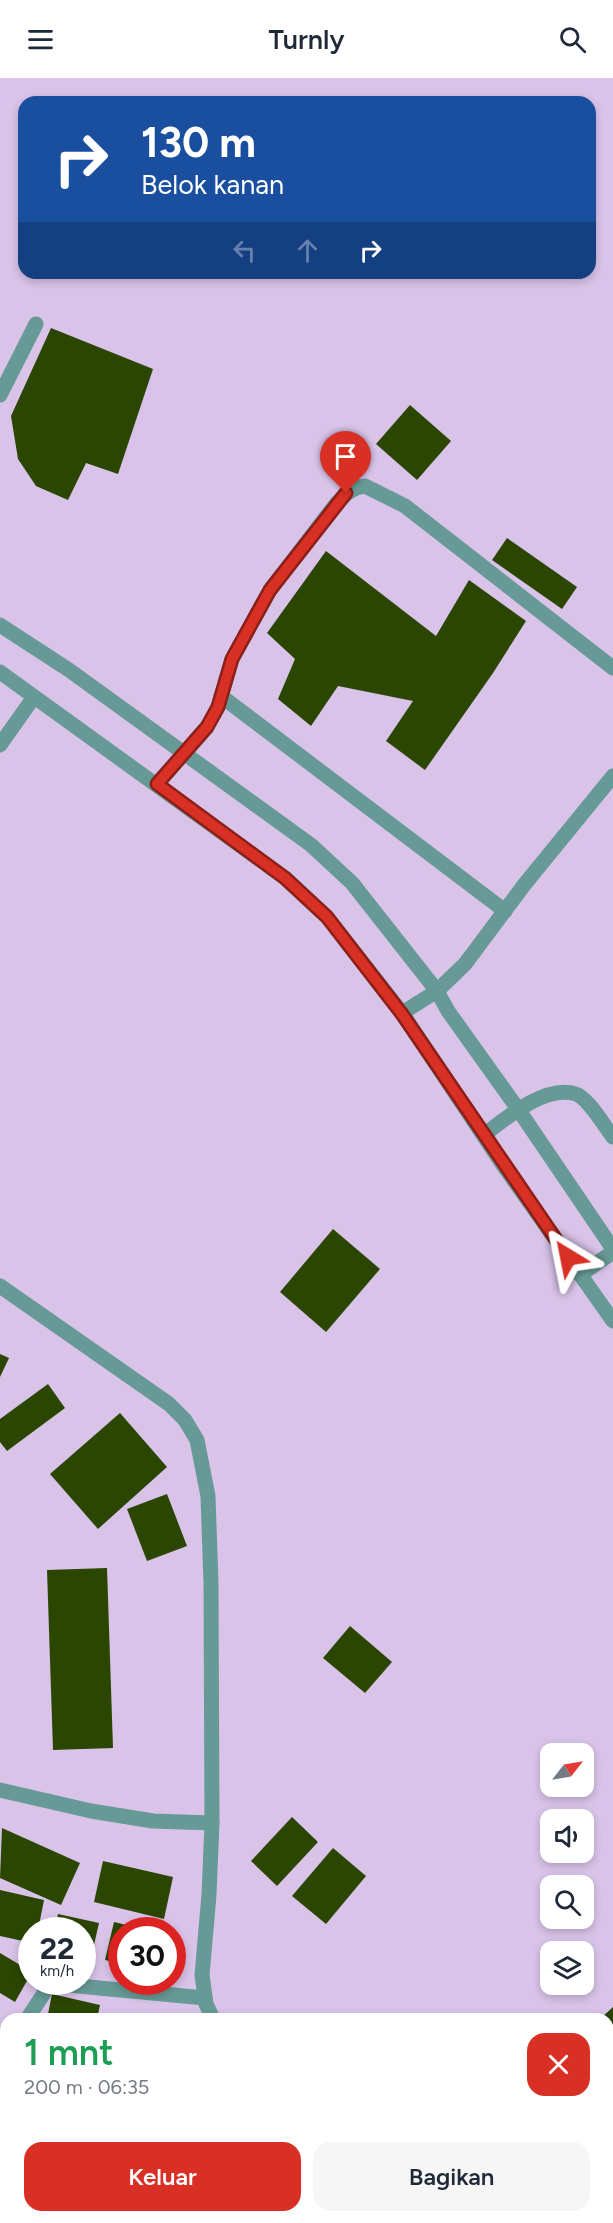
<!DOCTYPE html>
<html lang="id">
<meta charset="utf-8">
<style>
body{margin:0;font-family:Figtree,sans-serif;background:#f6f6f7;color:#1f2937;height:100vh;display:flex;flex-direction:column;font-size:22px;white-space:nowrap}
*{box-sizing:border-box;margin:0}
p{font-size:20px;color:#747a83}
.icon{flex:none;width:33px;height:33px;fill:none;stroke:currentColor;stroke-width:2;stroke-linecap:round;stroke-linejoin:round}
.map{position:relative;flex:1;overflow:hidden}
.side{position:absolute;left:0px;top:1935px;width:614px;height:210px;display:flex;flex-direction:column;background:#fff;border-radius:18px 18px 0 0;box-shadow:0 3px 9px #0003}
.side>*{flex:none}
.banner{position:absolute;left:18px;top:18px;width:578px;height:183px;border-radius:18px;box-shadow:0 3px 9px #0003;background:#1a4fa0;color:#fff;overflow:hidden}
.needle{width:39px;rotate:59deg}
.controls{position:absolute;left:540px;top:1665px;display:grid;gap:12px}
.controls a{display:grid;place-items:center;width:54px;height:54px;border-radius:12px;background:#fff;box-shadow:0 3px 9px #0003;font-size:30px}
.speed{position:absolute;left:18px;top:1839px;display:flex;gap:12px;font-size:30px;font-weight:700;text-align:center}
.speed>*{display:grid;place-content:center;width:78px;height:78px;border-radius:50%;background:#fff;box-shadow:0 3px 9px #0003;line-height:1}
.speed small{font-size:15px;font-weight:400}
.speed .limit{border:9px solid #d22;background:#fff;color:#111}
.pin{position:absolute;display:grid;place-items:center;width:51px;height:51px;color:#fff;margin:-62px -26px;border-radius:50% 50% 50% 0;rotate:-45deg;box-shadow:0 0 6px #0007}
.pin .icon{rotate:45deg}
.me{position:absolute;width:66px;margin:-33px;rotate:325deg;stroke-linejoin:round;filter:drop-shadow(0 0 4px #0008)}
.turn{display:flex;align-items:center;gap:21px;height:126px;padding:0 24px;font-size:27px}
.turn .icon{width:78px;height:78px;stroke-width:2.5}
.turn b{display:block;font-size:42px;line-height:51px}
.lanes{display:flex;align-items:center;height:57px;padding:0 24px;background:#0003;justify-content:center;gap:30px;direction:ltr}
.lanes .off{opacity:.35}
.round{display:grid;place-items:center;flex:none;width:63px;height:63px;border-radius:18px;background:#f6f6f7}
.head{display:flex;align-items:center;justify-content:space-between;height:102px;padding:0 24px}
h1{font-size:36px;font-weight:600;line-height:45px;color:#1e9e55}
.cta{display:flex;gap:12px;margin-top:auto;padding:12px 24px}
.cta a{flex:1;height:69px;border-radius:18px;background:#d93025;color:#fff;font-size:24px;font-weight:600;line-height:69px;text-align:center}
.cta a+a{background:#f6f6f7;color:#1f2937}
header{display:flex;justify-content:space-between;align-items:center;height:78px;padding:0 24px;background:#fff;font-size:27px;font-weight:600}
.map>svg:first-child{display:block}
.building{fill:#2a4601}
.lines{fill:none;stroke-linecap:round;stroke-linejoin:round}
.path{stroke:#a08eac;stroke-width:4;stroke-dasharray:4.5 3;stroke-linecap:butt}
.lane{stroke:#679a96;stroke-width:15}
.street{stroke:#679a96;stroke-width:15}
.route-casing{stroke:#8d1f18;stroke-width:15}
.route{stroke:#d93025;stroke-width:10}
</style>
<header><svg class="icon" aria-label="menu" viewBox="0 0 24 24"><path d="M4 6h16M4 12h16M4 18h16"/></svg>Turnly<svg class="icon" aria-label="search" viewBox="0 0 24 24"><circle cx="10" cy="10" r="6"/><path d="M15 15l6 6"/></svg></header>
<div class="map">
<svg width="613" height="2145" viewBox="0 0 613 2145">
<rect width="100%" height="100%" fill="#d9c3e9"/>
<g class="building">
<polygon points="51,250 153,291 118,396 86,385 68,422 36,408 18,381 11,338"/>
<polygon points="410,327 451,363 417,402 376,366"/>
<polygon points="507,460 577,509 562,531 492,482"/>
<polygon points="326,473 436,558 469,502 526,543 493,595 425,692 386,663 413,623 338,608 311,648 278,621 295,581 267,555"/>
<polygon points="333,1151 380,1191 326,1254 280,1214"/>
<polygon points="0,1276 9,1280 0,1299"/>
<polygon points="48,1306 65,1330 7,1373 0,1364 0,1341"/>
<polygon points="120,1335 167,1389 98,1451 50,1396"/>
<polygon points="167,1416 187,1468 147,1483 127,1431"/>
<polygon points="107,1490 113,1670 53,1672 47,1492"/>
<polygon points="350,1548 392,1584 365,1615 323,1580"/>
<polygon points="292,1739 318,1764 277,1808 251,1783"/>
<polygon points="2,1750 80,1785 61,1827 0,1800"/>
<polygon points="333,1770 366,1798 326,1846 292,1818"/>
<polygon points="103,1783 173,1799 164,1841 94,1824"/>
<polygon points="0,1812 44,1822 38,1852 32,1852 32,1865 0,1858"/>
<polygon points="58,1836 99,1845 88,1893 82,1892 82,1852 54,1852"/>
<polygon points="114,1844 147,1852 122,1852 122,1886 105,1882"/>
<polygon points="0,1875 32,1894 15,1924 0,1915"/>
<polygon points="52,1916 100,1927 97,1941 47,1941"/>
<polygon points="613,1929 613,1954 608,1948 608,1941 600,1941"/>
<polygon points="608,1972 613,1977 613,2019 608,2025"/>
<polygon points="136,2139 197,2139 194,2145 146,2145"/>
</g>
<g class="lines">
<polyline class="path" points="85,2145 89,2139"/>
<g class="lane">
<polyline points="0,317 36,246"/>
<polyline points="221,618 505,833"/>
<path d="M157,706L207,649L218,629L232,581L270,512L336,426C345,417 352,409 365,408L405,428L613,590"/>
<polyline points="402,935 437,913 465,886 524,807 613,698"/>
<path d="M484,1057C506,1040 546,1006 576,1016C588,1020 605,1049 613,1059"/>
<polyline points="580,1197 613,1174"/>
</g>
<g class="street">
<polyline points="0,547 69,592 311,767 352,805 437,913 448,933 518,1031 613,1171"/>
<polyline points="0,594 285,800 327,839 402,935 503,1087 613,1243"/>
<polyline points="0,667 34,619"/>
<polyline points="0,1208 169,1326 185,1342 197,1362 208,1418 211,1505 212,1745 209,1817 202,1897 206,1926 213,1941"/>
<polyline points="0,1712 91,1733 153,1743 212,1745"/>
<polyline points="27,1941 48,1909 57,1906 205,1920"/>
<polyline points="0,1961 6,1963"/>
<polyline points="424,2139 430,2145"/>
</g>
</g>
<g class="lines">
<defs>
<polyline id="route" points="346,415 270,512 232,581 218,629 207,649 157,706 285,800 327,839 402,936 568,1179"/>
</defs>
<use href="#route" class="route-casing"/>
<use href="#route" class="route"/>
</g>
</svg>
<div class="controls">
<a><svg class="needle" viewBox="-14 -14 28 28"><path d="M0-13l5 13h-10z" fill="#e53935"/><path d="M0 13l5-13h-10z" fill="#747a83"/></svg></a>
<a><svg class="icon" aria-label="sound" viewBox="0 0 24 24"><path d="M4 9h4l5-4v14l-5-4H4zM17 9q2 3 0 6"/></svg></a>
<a><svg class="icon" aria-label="search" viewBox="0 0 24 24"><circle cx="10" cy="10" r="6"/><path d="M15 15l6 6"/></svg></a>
<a><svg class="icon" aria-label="layers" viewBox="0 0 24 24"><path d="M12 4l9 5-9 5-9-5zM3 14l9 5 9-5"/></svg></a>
</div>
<div class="speed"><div>22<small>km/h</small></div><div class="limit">30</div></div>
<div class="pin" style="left:346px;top:415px;background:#d93025"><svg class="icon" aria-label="arrive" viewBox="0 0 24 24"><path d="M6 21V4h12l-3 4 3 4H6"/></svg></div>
<svg class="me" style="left:568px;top:1179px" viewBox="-20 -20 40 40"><path d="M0-17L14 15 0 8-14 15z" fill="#d93025" stroke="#fff" stroke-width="4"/></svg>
<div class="banner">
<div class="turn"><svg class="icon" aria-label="right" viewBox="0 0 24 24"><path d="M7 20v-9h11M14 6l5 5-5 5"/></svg><div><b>130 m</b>Belok kanan</div></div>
<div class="lanes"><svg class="icon off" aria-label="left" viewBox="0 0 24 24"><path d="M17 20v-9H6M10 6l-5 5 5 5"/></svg><svg class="icon off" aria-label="ahead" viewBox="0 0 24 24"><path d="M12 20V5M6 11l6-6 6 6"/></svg><svg class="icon" aria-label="right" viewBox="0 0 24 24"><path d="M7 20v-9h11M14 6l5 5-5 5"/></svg></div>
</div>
<section class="side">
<div class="head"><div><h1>1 mnt</h1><p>200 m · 06:35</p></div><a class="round" style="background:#d93025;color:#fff"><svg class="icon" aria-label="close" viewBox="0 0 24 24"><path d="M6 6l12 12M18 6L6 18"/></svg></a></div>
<div class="cta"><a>Keluar</a><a>Bagikan</a></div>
</section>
</div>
